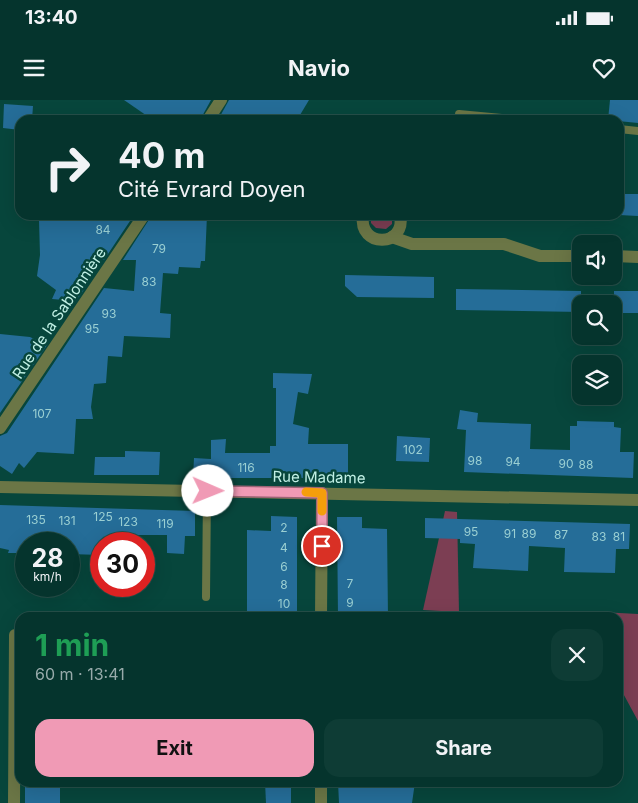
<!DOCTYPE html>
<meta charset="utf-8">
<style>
body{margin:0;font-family:Inter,sans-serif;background:#0e3c35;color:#f1f3f6;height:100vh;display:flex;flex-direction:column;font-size:19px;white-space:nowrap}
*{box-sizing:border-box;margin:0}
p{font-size:16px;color:#97aaaa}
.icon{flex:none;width:28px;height:28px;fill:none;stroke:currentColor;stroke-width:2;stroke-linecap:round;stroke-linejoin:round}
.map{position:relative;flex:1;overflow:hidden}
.drawer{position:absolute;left:15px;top:512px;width:608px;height:175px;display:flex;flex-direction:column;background:#05342d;border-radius:15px;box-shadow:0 5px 20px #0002,0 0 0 1px #264f49}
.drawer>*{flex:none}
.top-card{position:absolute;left:15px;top:15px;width:609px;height:105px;border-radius:15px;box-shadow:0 5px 20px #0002,0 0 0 1px #264f49;background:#05342d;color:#f1f3f6;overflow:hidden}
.buttons{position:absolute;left:572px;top:135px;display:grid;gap:10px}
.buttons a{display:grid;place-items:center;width:50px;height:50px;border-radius:10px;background:#05342d;box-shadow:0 5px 20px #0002,0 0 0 1px #264f49;font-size:25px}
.speed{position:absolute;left:15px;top:432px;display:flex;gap:10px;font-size:25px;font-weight:700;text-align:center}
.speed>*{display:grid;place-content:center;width:65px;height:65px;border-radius:50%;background:#05342d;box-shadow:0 5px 20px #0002,0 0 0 1px #264f49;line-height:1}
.speed small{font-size:12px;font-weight:400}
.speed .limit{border:8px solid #d22;background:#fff;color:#111}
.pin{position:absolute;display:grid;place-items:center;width:42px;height:42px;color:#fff;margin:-21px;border:2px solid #fff;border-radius:50%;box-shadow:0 1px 5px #0007}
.me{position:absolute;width:55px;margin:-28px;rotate:91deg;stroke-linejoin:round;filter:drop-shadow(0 0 4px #0008)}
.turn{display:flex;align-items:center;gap:18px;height:105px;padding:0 20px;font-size:22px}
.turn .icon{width:65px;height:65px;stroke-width:2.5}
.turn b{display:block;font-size:35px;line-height:42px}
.round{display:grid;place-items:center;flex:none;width:52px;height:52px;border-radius:15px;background:#0e3c35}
.head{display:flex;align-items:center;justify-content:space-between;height:85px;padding:0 20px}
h1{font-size:30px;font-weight:700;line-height:38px;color:#1e9e55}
.cta{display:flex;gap:10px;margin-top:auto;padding:10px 20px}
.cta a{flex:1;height:58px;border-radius:15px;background:#f09ab5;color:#111;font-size:20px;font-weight:700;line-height:58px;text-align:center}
.cta a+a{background:#0e3c35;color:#f1f3f6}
.status{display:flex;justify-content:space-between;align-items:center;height:35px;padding:0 25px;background:#05342d;direction:ltr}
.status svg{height:14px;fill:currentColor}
header{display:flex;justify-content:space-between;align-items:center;height:65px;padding:0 20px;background:#05342d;font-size:22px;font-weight:700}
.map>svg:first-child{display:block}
.green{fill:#7c3e53}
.building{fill:#256d98}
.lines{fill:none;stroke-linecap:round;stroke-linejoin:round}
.service{stroke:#6b7646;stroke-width:8}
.minor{stroke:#6b7646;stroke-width:12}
.route-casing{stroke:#9c6476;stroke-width:12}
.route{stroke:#f09ab5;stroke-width:9}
.slow{stroke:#f59e0b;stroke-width:9}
.labels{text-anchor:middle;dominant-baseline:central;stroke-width:5;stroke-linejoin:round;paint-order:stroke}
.number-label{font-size:12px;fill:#9acfd2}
.street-label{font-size:15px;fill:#c1f0e5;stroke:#07463c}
</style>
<div class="status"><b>13:40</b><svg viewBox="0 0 49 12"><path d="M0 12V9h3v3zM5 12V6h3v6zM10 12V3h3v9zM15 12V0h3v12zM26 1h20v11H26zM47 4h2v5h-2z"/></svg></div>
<header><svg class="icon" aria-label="menu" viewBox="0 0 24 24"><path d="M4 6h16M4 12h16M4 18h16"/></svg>Navio<svg class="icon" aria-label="heart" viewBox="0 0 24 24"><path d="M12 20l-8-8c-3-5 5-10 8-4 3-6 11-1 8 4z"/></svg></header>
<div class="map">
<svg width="638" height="703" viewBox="0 0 638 703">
<rect width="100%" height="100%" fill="#07463c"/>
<g class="green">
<polygon points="371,115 392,115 392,124 386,129 376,128 371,123"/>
<polygon points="445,411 457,412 459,512 423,510"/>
<polygon points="582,511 638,514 638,621 618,584 618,518 580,517"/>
</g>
<g class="building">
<polygon points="124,0 211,0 200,20 153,20"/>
<polygon points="229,0 309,0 297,20 218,20"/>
<polygon points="610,0 638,0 638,23 608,20"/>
<polygon points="4,4 33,6 32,20 20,20 20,30 3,28"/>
<polygon points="619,94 638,94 638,116 619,115"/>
<polygon points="98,115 134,115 104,160 100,160 81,187 86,187 76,201 52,199 56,190 37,176 40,155 39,120 49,120 49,118 104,119"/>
<polygon points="152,115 207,115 205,161 201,161 200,168 179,167 178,174 163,173 160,213 171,214 170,238 124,236 122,257 108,256 106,283 94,284 91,307 93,319 76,319 74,354 37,352 24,368 19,363 12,374 0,366 0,336 7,333 104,188 134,191 136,160 123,160"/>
<polygon points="345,175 434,177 434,198 357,197 345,186"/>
<polygon points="456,189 581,191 581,212 456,210"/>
<rect x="614" y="191" width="24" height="22"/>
<polygon points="0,234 30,237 47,245 0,313"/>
<polygon points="273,273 312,274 308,294 298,292 293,324 309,328 308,344 348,344 348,373 340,372 340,378 193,378 194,358 211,359 211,340 226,339 225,353 270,353 270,346 276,346 276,288 273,288"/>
<polygon points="460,310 478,313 477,322 531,324 530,349 570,350 570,326 577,326 577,321 614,322 614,327 621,328 620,352 634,352 633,378 464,372 466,330 457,329"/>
<polygon points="397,336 430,338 429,362 396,361"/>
<polygon points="125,351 160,352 159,375 94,375 95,357 125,357"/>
<polygon points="0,405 195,411 195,436 185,436 184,454 167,453 167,435 119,435 118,444 101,444 101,455 69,454 69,444 26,444 26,453 8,453 9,450 0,448"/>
<polygon points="271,416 297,417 297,518 247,518 247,430 271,431"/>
<polygon points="337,417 362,417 362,428 387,429 388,518 338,518"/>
<polygon points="425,418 630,424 629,449 616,449 615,473 564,472 565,448 529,446 528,471 473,468 475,444 460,443 460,439 425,438"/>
<polygon points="25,682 50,682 50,688 60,688 60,703 25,703"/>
<polygon points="265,682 291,682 291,703 266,703"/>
<polygon points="338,682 363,682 363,687 394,686 394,682 415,682 412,703 339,703"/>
</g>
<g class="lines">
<g class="service">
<polyline points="459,14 523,20"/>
<polyline points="619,29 638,31"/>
<polyline points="206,497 207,391"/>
</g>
<g class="minor">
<polyline points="208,20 221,0"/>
<path d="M363,115C358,149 407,147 400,115"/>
<polyline points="392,137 412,144 504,144 540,156 581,156"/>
<polyline points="614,156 638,157"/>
<polyline points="0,328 144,115"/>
<polyline points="0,387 638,400"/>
<polyline points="321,518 322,393"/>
<polyline points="14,703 15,535"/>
<polyline points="321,703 321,682"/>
</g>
</g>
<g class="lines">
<defs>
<polyline id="route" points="208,391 322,393 322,446"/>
</defs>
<use href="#route" class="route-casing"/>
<use href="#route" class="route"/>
<polyline class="slow" points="306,392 322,393 322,411"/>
</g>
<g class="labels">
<g class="number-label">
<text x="103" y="129">84</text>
<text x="159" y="148">79</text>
<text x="149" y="181">83</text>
<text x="109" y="213">93</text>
<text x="92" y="228">95</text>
<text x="42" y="313">107</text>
<text x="413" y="349">102</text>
<text x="475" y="360">98</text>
<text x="513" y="361">94</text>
<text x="566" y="363">90</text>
<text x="586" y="364">88</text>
<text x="246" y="367">116</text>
<text x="103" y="416">125</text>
<text x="36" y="419">135</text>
<text x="67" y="420">131</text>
<text x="128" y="421">123</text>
<text x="165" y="423">119</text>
<text x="284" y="427">2</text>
<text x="471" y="431">95</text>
<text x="510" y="433">91</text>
<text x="529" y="433">89</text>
<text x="561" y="434">87</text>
<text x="599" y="436">83</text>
<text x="619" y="436">81</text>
<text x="284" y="447">4</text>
<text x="284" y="466">6</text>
<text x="350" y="483">7</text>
<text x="284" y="484">8</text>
<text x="350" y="502">9</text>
<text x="284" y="503">10</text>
</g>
<g class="street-label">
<text transform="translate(59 213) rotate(-56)">Rue de la Sablonnière</text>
<text transform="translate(319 377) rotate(1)">Rue Madame</text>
</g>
</g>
</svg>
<div class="buttons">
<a><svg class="icon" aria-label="sound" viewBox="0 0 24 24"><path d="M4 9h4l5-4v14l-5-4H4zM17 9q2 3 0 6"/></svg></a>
<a><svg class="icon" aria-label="search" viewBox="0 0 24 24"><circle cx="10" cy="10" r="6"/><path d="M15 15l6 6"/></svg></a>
<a><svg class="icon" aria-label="layers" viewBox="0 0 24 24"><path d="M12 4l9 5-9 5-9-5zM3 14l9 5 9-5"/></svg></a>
</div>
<div class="speed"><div>28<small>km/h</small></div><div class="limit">30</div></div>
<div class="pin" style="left:322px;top:446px;background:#d93025"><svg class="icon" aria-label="arrive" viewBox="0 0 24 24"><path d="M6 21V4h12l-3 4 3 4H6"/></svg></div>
<svg class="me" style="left:208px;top:391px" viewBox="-20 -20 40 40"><circle r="19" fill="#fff"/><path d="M0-13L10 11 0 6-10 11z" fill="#f09ab5"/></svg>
<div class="top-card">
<div class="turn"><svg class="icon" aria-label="right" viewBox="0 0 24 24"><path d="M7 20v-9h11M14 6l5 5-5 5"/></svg><div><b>40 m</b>Cité Evrard Doyen</div></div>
</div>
<section class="drawer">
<div class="head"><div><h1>1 min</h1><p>60 m · 13:41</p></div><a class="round"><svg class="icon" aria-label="close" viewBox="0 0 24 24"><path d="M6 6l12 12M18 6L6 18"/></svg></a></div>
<div class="cta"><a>Exit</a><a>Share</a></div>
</section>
</div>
